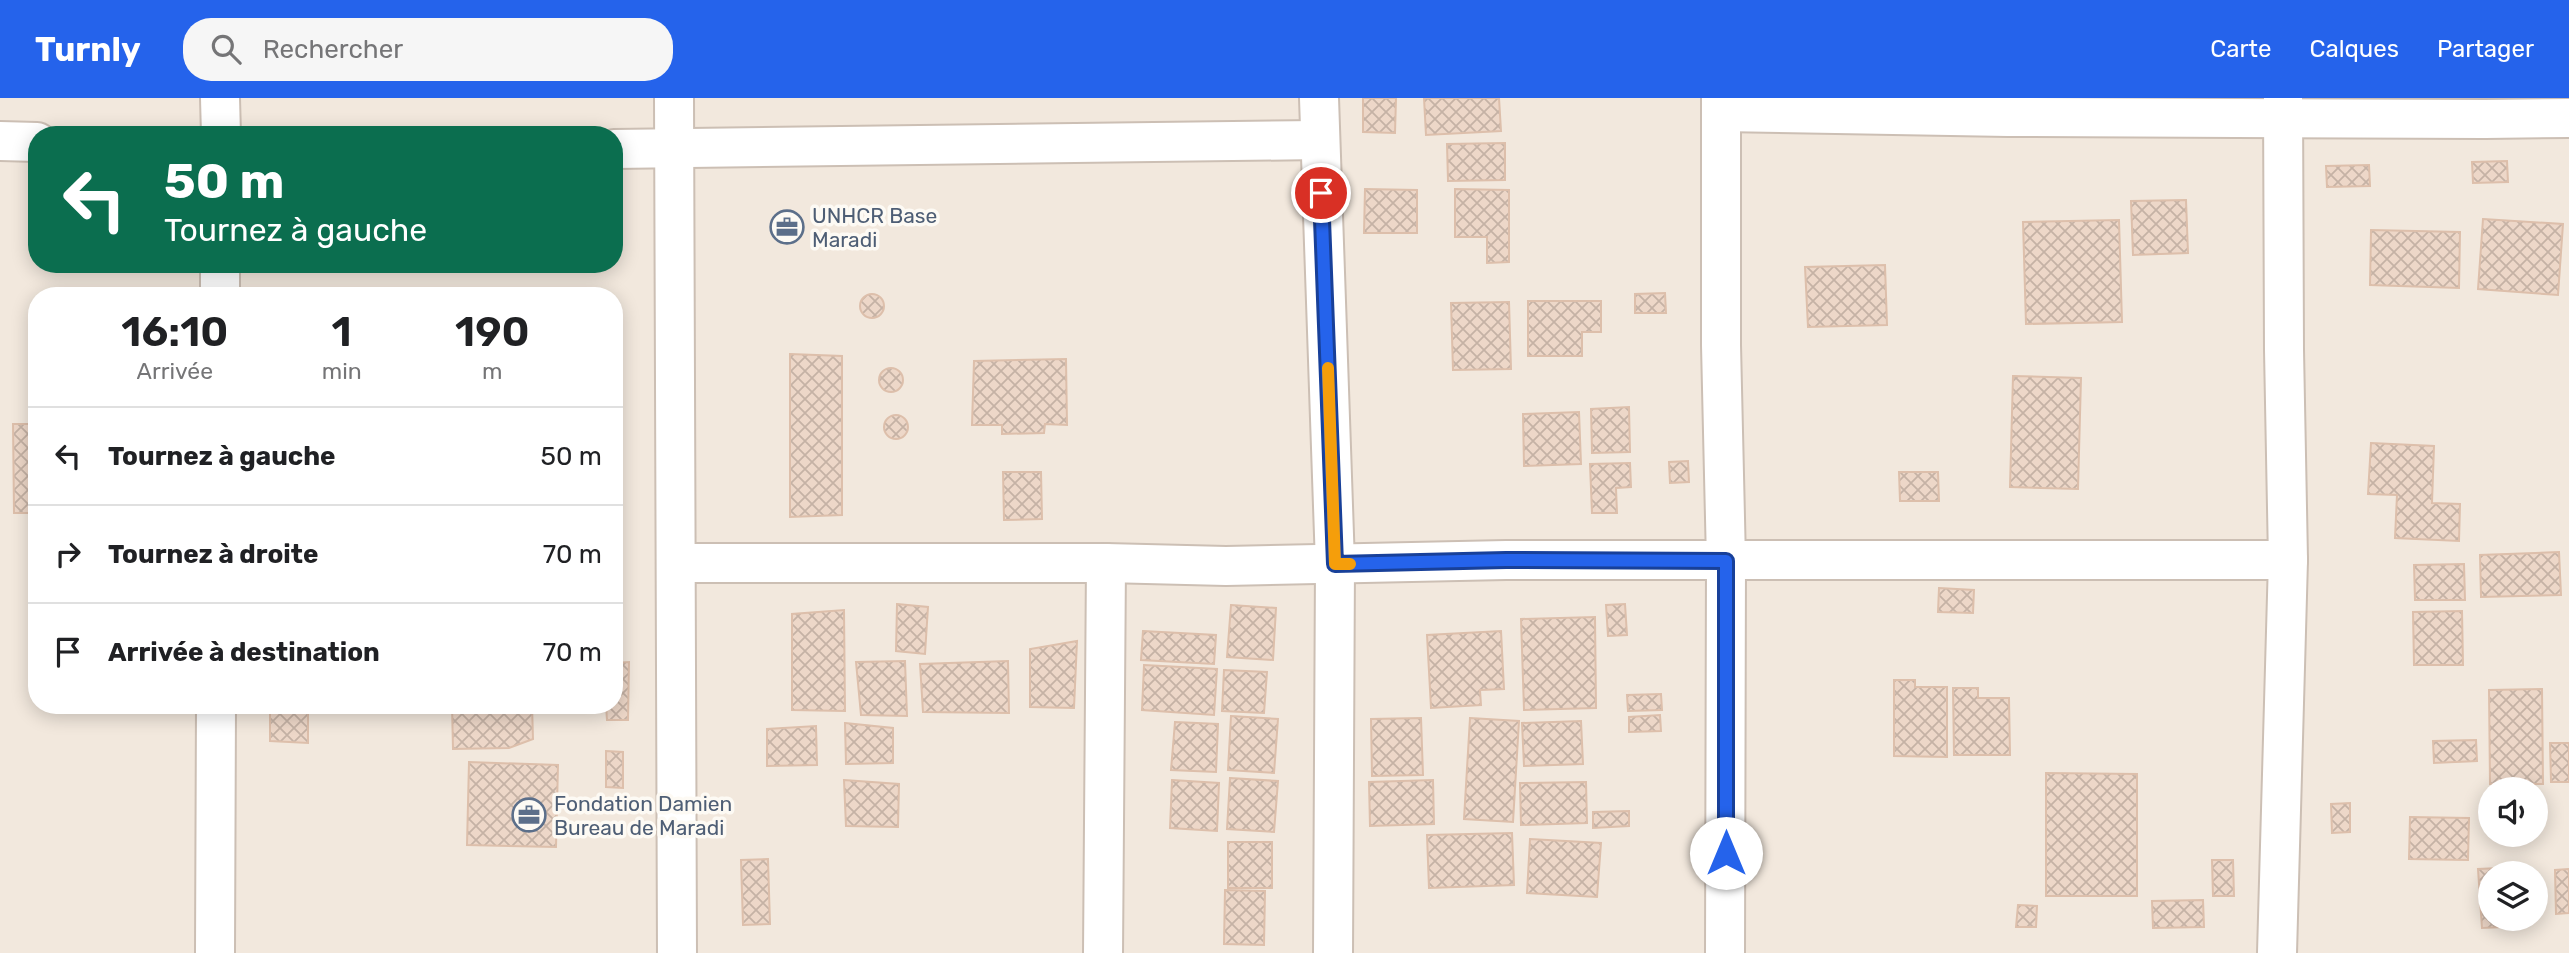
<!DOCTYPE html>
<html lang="fr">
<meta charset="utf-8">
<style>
body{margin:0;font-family:Rubik,sans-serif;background:#f6f6f6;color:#202124;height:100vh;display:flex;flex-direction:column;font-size:26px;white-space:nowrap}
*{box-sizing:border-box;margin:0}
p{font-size:23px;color:#757577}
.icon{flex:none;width:38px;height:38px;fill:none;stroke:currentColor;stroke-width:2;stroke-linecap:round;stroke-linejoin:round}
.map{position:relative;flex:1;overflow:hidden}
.sheet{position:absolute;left:28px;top:189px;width:595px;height:427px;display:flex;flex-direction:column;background:#fff;border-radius:28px;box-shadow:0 4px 18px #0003}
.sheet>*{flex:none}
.banner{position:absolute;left:28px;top:28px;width:595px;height:147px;border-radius:28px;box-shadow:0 4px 18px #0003;background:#0b6e4f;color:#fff;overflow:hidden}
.controls{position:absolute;left:2478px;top:679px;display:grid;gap:14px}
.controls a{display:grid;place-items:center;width:70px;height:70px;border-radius:50%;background:#fff;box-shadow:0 4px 18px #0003;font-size:35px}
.pin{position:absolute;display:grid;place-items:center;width:60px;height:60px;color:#fff;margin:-30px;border:4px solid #fff;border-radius:50%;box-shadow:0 2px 7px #0007}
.me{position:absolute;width:77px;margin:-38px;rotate:0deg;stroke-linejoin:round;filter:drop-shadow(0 0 5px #0008)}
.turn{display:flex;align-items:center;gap:24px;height:147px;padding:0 21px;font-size:32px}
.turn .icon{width:91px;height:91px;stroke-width:2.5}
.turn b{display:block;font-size:49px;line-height:60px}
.eta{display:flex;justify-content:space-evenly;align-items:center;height:119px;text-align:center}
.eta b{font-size:42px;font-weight:600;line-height:49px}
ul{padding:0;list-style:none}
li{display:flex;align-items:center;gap:21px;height:98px;padding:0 21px;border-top:2px solid #e0e0e0}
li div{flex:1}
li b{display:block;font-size:26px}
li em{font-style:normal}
header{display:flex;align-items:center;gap:42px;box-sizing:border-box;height:98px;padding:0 35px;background:#2563eb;color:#fff}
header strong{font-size:33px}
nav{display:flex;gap:38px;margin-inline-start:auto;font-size:24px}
.search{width:490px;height:63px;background:#f6f6f6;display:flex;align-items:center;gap:18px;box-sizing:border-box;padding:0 24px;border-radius:28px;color:#757577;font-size:26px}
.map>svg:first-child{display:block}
.residential{fill:#f2e8dd;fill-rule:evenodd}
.building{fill:url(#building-cross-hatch);stroke:#ddbfab;stroke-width:2}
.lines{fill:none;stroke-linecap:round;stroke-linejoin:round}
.minor-casing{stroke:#ccbfb4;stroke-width:42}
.minor{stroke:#fff;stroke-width:38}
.route-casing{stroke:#184099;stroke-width:18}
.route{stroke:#2563eb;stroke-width:12}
.slow{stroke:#f59e0b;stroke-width:12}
.labels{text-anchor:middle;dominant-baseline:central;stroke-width:7;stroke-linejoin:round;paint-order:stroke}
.service-label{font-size:21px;fill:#4e5e75;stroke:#fdfaf4;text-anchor:start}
</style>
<header>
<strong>Turnly</strong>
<div class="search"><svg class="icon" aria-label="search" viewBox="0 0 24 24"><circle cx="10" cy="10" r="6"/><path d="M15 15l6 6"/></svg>Rechercher</div>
<nav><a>Carte</a><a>Calques</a><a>Partager</a></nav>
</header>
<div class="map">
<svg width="2569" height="855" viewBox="0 0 2569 855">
<defs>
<pattern id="building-cross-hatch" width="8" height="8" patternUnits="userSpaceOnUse" patternTransform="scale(1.75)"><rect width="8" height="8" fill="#edd7c8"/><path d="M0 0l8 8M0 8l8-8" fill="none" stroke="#c5b2a5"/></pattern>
</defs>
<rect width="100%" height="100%" fill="#fbf6ee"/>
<path class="residential" d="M0,0H2569V855H0ZM37,37H614V166H37ZM37,198H614V607H37ZM2490,691H2536V737H2490ZM2490,775H2536V821H2490Z"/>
<g class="building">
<polygon points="1363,0 1396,0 1395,35 1363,34"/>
<polygon points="1424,0 1499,0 1501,33 1426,37"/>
<polygon points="1505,45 1505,82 1448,83 1447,46"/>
<polygon points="2507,63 2508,84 2473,85 2472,64"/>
<polygon points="2369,67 2370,88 2327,89 2326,68"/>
<polygon points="1365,91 1417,92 1417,135 1364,135"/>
<polygon points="1455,91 1509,92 1509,164 1487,165 1487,139 1455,139"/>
<polygon points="2186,102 2188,155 2133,157 2131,103"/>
<polygon points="2483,121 2563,126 2558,197 2478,191"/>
<polygon points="2119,122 2122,224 2026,226 2023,124"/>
<polygon points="2371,132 2460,134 2459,190 2370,187"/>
<polygon points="1885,167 1887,227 1808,229 1805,169"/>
<polygon points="1665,195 1666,215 1635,215 1635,196"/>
<circle cx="872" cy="208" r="12"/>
<polygon points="1528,203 1601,203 1601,234 1582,234 1582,258 1528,258"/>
<polygon points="1509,204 1511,271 1453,272 1451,205"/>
<polygon points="790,256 842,258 842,417 790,419"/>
<polygon points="1066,261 1067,327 1045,326 1044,335 1002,336 1002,327 972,327 974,263"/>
<circle cx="891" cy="282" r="12"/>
<polygon points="2013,278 2081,280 2078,391 2010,389"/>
<polygon points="1629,309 1630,354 1592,355 1591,311"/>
<polygon points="1579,314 1581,366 1524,368 1523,316"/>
<circle cx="896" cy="329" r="12"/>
<polygon points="13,326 37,326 37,415 14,415"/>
<polygon points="2371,345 2434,348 2432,405 2460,406 2459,443 2395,440 2397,397 2368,396"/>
<polygon points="1688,363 1689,384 1670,385 1669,364"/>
<polygon points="1630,365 1631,389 1616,390 1617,415 1592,415 1590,366"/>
<polygon points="1003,374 1041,374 1042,421 1004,422"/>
<polygon points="1899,374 1938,374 1939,403 1900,403"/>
<polygon points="2559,454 2561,497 2481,499 2480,457"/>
<polygon points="2464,466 2465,502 2415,502 2414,467"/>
<polygon points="1939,490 1974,492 1973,515 1938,514"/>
<polygon points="897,506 928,509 925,556 896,553"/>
<polygon points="1625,506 1627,537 1608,538 1606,507"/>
<polygon points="1231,507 1276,510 1273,562 1227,559"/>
<polygon points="844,512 845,613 792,612 792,516"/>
<polygon points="2462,513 2463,567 2414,567 2413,514"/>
<polygon points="1595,519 1596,610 1524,612 1521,521"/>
<polygon points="1143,533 1216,537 1214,566 1141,562"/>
<polygon points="1501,533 1504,591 1480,592 1481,607 1431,610 1427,537"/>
<polygon points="1077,543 1074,610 1030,609 1030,551"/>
<polygon points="905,563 907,618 861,617 856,564"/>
<polygon points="1008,563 1009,615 923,614 920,566"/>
<polygon points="629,564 628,622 607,622 606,607 614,607 614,565"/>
<polygon points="1144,567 1217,571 1214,617 1142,612"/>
<polygon points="1224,572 1267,574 1264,615 1222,613"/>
<polygon points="1894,582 1915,582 1915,589 1947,589 1947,659 1894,658"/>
<polygon points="1953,590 1978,590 1978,600 2009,600 2010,657 1954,657"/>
<polygon points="2542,591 2543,686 2490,686 2489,592"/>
<polygon points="1661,596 1662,612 1628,613 1627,597"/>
<polygon points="270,607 308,607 308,645 270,643"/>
<polygon points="452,607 532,607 533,641 509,650 453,651"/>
<polygon points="1660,617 1661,633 1629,634 1629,619"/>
<polygon points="1231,618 1278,621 1274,675 1228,672"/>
<polygon points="1421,620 1423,677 1372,678 1371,621"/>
<polygon points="1470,620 1519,623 1513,724 1464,721"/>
<polygon points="1581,623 1583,666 1524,668 1522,625"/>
<polygon points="1175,624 1218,626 1216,674 1171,672"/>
<polygon points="845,625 893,630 893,665 846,666"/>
<polygon points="816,628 817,667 767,668 767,631"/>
<polygon points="2476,642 2477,663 2434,665 2433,643"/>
<polygon points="2550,645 2569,645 2569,684 2551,684"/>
<polygon points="606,653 623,654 623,690 606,689"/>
<polygon points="469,664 558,667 556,749 467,747"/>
<polygon points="2046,675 2137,676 2137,798 2046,798"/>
<polygon points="1230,680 1278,683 1274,734 1227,731"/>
<polygon points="844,682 899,686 898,729 846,728"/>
<polygon points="1172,682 1219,685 1217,733 1170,730"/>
<polygon points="1433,682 1434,726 1370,728 1369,684"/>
<polygon points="1586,684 1587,725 1521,727 1520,685"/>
<polygon points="2350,705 2350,734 2332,735 2331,706"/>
<polygon points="1629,713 1629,728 1593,730 1593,714"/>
<polygon points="2410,719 2469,720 2468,762 2409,761"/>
<polygon points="1512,735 1514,787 1429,790 1427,737"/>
<polygon points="1530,741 1601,745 1597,799 1527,795"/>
<rect x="1228" y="744" width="44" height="46"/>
<polygon points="768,761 770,826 743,827 741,762"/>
<polygon points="2212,762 2233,762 2234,798 2213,798"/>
<polygon points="2500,770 2500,775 2490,775 2490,821 2502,821 2503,829 2482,830 2478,771"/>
<polygon points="2569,771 2569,815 2556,816 2555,772"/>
<polygon points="1225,792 1265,793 1264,847 1224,846"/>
<polygon points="2203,802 2204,829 2153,830 2152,803"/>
<polygon points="2018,807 2037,808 2036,829 2016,829"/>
</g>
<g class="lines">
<defs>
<g id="minor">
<polyline points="220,0 221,37"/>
<polyline points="674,0 677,855"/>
<polyline points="1319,0 1335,466 1333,855"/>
<polyline points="1721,0 1721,247 1726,463 1725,855"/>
<polyline points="1721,14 2008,19 2485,21 2569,20"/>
<polyline points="0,43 37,44"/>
<polyline points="614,51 1319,42"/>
<polyline points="220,198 220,166"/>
<polyline points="676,465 1106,465 1226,468 1506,462 2288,462"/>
<polyline points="215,855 216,607"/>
<polyline points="1103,855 1106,465"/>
<polyline points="2277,855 2288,462 2284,252 2283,0"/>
</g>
</defs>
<use href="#minor" class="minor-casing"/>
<use href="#minor" class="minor"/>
</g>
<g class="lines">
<defs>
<polyline id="route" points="1321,95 1335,466 1506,462 1726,463 1726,755"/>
</defs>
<use href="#route" class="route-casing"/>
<use href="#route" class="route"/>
<polyline class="slow" points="1328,270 1335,466 1350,466"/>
</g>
<defs>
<symbol id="office-ring" viewBox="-11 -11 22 22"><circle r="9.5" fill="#fdfaf4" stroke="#5c6f8a" stroke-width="1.5"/><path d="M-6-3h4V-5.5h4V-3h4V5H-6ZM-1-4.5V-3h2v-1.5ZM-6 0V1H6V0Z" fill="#5c6f8a"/></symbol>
</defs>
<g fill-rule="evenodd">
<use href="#office-ring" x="768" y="110" width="38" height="38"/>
<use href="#office-ring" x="510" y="698" width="38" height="38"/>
</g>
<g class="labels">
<g class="service-label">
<text x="812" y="117">UNHCR Base<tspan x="812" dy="24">Maradi</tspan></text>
<text x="554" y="705">Fondation Damien<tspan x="554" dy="24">Bureau de Maradi</tspan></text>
</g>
</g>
</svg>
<div class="controls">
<a><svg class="icon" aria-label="sound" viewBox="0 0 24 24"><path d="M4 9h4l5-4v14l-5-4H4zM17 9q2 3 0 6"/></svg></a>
<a><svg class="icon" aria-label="layers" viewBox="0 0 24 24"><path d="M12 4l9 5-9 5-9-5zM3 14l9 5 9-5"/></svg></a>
</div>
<div class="pin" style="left:1321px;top:95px;background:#d93025"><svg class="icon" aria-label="arrive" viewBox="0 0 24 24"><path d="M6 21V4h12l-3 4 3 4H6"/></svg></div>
<svg class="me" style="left:1726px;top:755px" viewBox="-20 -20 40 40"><circle r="19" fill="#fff"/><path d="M0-13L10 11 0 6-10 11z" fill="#2563eb"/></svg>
<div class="banner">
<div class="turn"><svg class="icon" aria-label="left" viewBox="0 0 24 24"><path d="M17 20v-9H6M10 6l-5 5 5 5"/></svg><div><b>50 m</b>Tournez à gauche</div></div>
</div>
<section class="sheet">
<div class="eta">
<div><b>16:10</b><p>Arrivée</p></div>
<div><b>1</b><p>min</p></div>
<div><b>190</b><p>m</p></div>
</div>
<ul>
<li><svg class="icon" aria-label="left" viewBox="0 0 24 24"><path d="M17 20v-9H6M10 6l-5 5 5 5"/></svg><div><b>Tournez à gauche</b></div><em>50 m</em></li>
<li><svg class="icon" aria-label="right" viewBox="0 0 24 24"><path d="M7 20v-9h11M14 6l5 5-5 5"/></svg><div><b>Tournez à droite</b></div><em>70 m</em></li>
<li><svg class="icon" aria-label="arrive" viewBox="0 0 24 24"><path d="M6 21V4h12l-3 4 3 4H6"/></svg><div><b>Arrivée à destination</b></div><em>70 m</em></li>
</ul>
</section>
</div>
